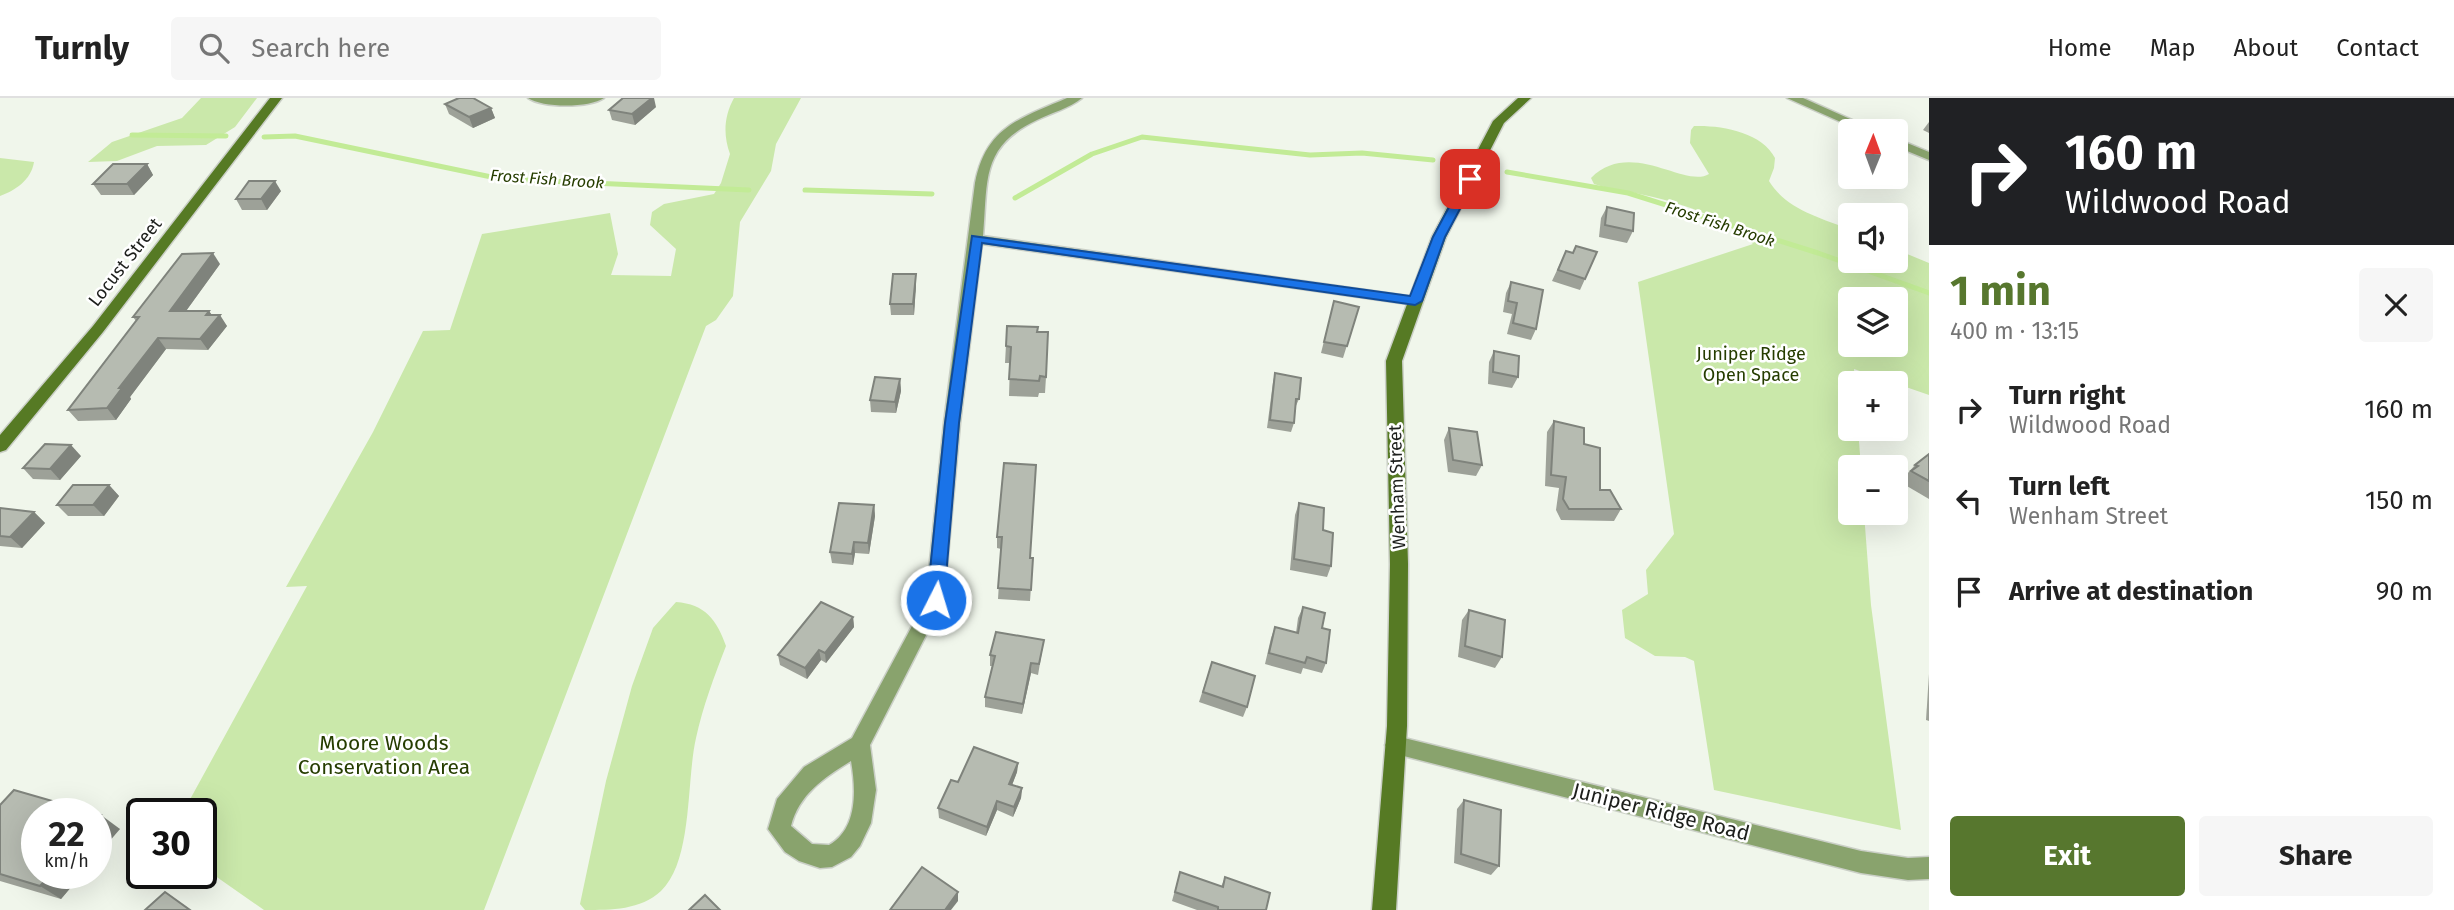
<!DOCTYPE html>
<meta charset="utf-8">
<style>
body{margin:0;font-family:"Fira Sans",sans-serif;background:#f6f6f6;color:#222;height:100vh;display:flex;flex-direction:column;font-size:26px;white-space:nowrap}
*{box-sizing:border-box;margin:0}
p{font-size:23px;color:#767676}
.icon{flex:none;width:38px;height:38px;fill:none;stroke:currentColor;stroke-width:2;stroke-linecap:round;stroke-linejoin:round}
.map{position:relative;flex:1;overflow:hidden}
.panel{display:flex;flex-direction:column;background:#fff;width:525px}
.panel>*{flex:none}
.hud{background:#202124;color:#fff;overflow:hidden}
.needle{width:46px;rotate:1deg}
.buttons{position:absolute;left:1838px;top:21px;display:grid;gap:14px}
.buttons a{display:grid;place-items:center;width:70px;height:70px;border-radius:7px;background:#fff;box-shadow:0 7px 28px #0002;font-size:35px}
.speed{position:absolute;left:21px;top:700px;display:flex;gap:14px;font-size:35px;font-weight:700;text-align:center}
.speed>*{display:grid;place-content:center;width:91px;height:91px;border-radius:50%;background:#fff;box-shadow:0 7px 28px #0002;line-height:1}
.speed small{font-size:18px;font-weight:400}
.speed .limit{border:4px solid #111;border-radius:10px;background:#fff;color:#111}
.pin{position:absolute;display:grid;place-items:center;width:60px;height:60px;color:#fff;margin:-30px;border-radius:14px;box-shadow:0 4px 10px #0006}
.me{position:absolute;width:77px;margin:-38px;rotate:5deg;stroke-linejoin:round;filter:drop-shadow(0 0 5px #0008)}
.turn{display:flex;align-items:center;gap:24px;height:147px;padding:0 21px;font-size:32px}
.turn .icon{width:91px;height:91px;stroke-width:2.5}
.turn b{display:block;font-size:49px;line-height:60px}
.round{display:grid;place-items:center;flex:none;width:74px;height:74px;border-radius:7px;background:#f6f6f6}
.summary{display:flex;align-items:center;justify-content:space-between;height:119px;padding:0 21px}
h1{font-size:42px;font-weight:700;line-height:52px;color:#57772e}
.button{display:flex;gap:14px;margin-top:auto;padding:14px 21px}
.button a{flex:1;height:80px;border-radius:7px;background:#57772e;color:#fff;font-size:28px;font-weight:700;line-height:80px;text-align:center}
.button a+a{background:#f6f6f6;color:#222}
ul{padding:0;list-style:none}
li{display:flex;align-items:center;gap:21px;height:91px;padding:0 21px}
li div{flex:1}
li b{display:block;font-size:26px}
li em{font-style:normal}
header{display:flex;align-items:center;gap:42px;box-sizing:border-box;height:98px;padding:0 35px;background:#fff;border-bottom:2px solid #e0e0e0}
header strong{font-size:33px}
nav{display:flex;gap:38px;margin-inline-start:auto;font-size:24px}
.search{width:490px;height:63px;background:#f6f6f6;display:flex;align-items:center;gap:18px;box-sizing:border-box;padding:0 24px;border-radius:7px;color:#767676;font-size:26px}
main{display:flex;flex:1;min-height:0}
.map>svg:first-child{display:block}
.green{fill:#cae8aa;fill-rule:evenodd}
.lines{fill:none;stroke-linecap:round;stroke-linejoin:round}
.stream{stroke:#c2eb96;stroke-width:5}
.street-casing{stroke:#cacfc6;stroke-width:3}
.secondary-casing{stroke:#cacfc6;stroke-width:3}
.street{fill:#89a36d;fill-rule:evenodd}
.secondary{fill:#567a24;fill-rule:evenodd}
.wall{fill:#9da198}
.shaded-wall{fill:#7f837c}
.building{fill:#b6bbb1;stroke:#7f837c;stroke-width:2}
.route{fill:#1a73e8;stroke:#114b97;stroke-width:2}
.labels{text-anchor:middle;dominant-baseline:central;stroke-width:5;stroke-linejoin:round;paint-order:stroke}
.far-water-label{font-size:16px;font-style:italic;fill:#263d00;stroke:#fff}
.street-label{font-size:18px;fill:#1d1f1c;stroke:#fff}
.park-label{font-size:18px;fill:#263d00;stroke:#fff}
.near-park-label{font-size:21px;fill:#263d00;stroke:#fff}
.near-street-label{font-size:21px;fill:#1d1f1c;stroke:#fff}
</style>
<header>
<strong>Turnly</strong>
<div class="search"><svg class="icon" aria-label="search" viewBox="0 0 24 24"><circle cx="10" cy="10" r="6"/><path d="M15 15l6 6"/></svg>Search here</div>
<nav><a>Home</a><a>Map</a><a>About</a><a>Contact</a></nav>
</header>
<main>
<div class="map">
<svg width="1929" height="812" viewBox="0 0 1929 812">
<rect width="100%" height="100%" fill="#f0f6eb"/>
<g class="green">
<polygon points="201,0 257,0 235,29 206,47 157,48 117,63 88,64 112,44 182,20"/>
<path d="M734,0H801L776,46L771,73L740,124L733,198L716,222L706,228L484,812H264L201,768V716H182L307,488L286,489L373,334L423,233L450,232L482,136L610,115L618,156L611,177L671,178L676,151L650,127L652,114L664,106L714,96L721,85L730,56C723,37 724,18 734,0Z"/>
<path d="M1694,28C1721,27 1762,34 1775,60L1774,70L1769,83C1786,111 1820,120 1850,131V163H1895V151L1929,165V297L1854,271L1855,285H1850V331H1858L1861,369H1850V415H1864L1871,507L1901,732L1714,692L1694,563L1685,559L1655,558L1625,540L1622,512L1648,496L1646,472L1674,436L1638,184L1753,146C1715,110 1654,98 1604,89L1594,86L1591,80C1631,40 1685,91 1709,76L1690,45L1691,32ZM1895,201V247H1850V201Z"/>
<path d="M0,60L34,64C31,82 16,92 0,98Z"/>
<path d="M676,504C705,506 717,522 726,548C714,579 703,608 696,640C686,684 693,762 661,793C641,812 611,812 585,812L580,806L606,683L632,588L653,530Z"/>
</g>
<g class="lines">
<g class="stream">
<polyline points="132,37 226,38"/>
<polyline points="264,39 295,38 501,81 749,92"/>
<polyline points="1507,74 1628,95 1818,155 1929,195"/>
<polyline points="805,92 932,96"/>
<polyline points="1015,100 1092,56 1142,39 1310,57 1362,55 1433,62"/>
</g>
<defs>
<g id="street">
<path d="M528,0H604C589,10 543,10 528,0Z"/>
<path d="M1067,0H1082C1070,10 1051,15 1037,22C980,49 988,83 983,138L1415,199L1422,203L1415,207L982,146L960,325L944,502L870,647L876,692L871,725L860,748L851,759L832,769L820,770L799,763L785,754L768,731L777,701L804,669L852,640L926,502L944,325L975,85C986,29 1019,21 1067,0ZM851,663C856,691 858,731 829,747L812,746L791,728C799,696 825,679 851,663Z"/>
<polygon points="1787,0 1803,0 1877,33 1861,33"/>
<polygon points="1895,40 1929,54 1929,62 1895,48"/>
<polygon points="1396,638 1861,753 1908,760 1929,759 1929,781 1908,782 1861,775 1396,656 1389,654 1385,647 1389,640"/>
</g>
<g id="secondary">
<polygon points="270,0 282,0 103,234 6,352 0,354 0,337 93,228"/>
<polygon points="1518,0 1531,0 1504,25 1446,139 1402,263 1408,466 1407,628 1396,812 1372,812 1387,628 1390,466 1386,263 1432,139 1493,23"/>
</g>
</defs>
<use href="#street" class="street-casing"/>
<use href="#secondary" class="secondary-casing"/>
<use href="#street" class="street"/>
<use href="#secondary" class="secondary"/>
</g>
<g class="wall">
<polygon points="445,6 491,10 495,20 473,30 449,16"/>
<polygon points="656,9 635,27 612,22 609,12"/>
<polygon points="1929,24 1929,35 1923,32"/>
<polygon points="147,66 153,77 134,97 101,97 93,86"/>
<polygon points="281,93 267,112 242,112 236,101"/>
<polygon points="1607,109 1633,133 1627,145 1599,139 1601,120"/>
<polygon points="1566,153 1585,181 1580,192 1552,183"/>
<polygon points="220,166 186,213 209,213 212,217 227,228 208,252 166,251 130,299 131,301 116,322 78,323 68,312 136,223 133,219"/>
<polygon points="916,176 916,187 914,217 891,217 890,206"/>
<polygon points="1511,184 1536,231 1531,242 1507,236 1512,216 1503,214 1506,195"/>
<polygon points="1334,203 1359,209 1343,260 1321,255"/>
<polygon points="1007,228 1037,234 1046,279 1045,295 1039,295 1038,299 1009,298 1010,265 1005,265"/>
<polygon points="1494,253 1518,279 1512,290 1488,286 1489,264"/>
<polygon points="1275,275 1299,301 1295,310 1294,325 1291,334 1267,330 1273,284"/>
<polygon points="900,281 901,293 896,315 871,314 870,302"/>
<polygon points="1554,323 1584,346 1600,392 1621,411 1614,423 1561,422 1556,412 1559,390 1545,388 1547,334"/>
<polygon points="1449,330 1482,367 1476,378 1448,374 1444,342"/>
<polygon points="1929,356 1929,401 1900,384 1915,367"/>
<polygon points="81,358 60,382 33,381 23,370"/>
<polygon points="1004,365 1030,460 1033,460 1030,503 998,501 1001,451 997,450 997,439"/>
<polygon points="109,387 119,398 104,418 68,418 57,407"/>
<polygon points="1299,405 1323,432 1331,468 1327,479 1290,472 1295,417"/>
<polygon points="874,407 875,418 869,456 855,455 853,467 832,465 830,454"/>
<polygon points="0,410 34,414 45,425 22,450 0,448"/>
<polygon points="1303,509 1322,530 1326,565 1322,575 1303,570 1301,576 1265,566 1271,540 1275,529 1296,535 1298,520"/>
<polygon points="1469,512 1502,559 1495,570 1458,559 1462,522"/>
<polygon points="853,519 854,529 826,565 821,562 807,581 780,567 778,557"/>
<polygon points="1044,542 1038,577 1031,575 1022,616 985,609 985,599 992,568 990,568 990,557"/>
<polygon points="1212,564 1247,609 1243,619 1199,604"/>
<polygon points="1929,576 1929,623 1926,622"/>
<polygon points="1018,665 1017,674 1012,687 1022,690 1021,700 1013,719 997,712 986,738 939,720 938,710 958,684"/>
<polygon points="1464,702 1499,768 1491,777 1454,765 1457,711"/>
<polygon points="0,707 120,731 37,775 83,775 61,801 0,783"/>
<polygon points="1180,774 1221,789 1225,779 1266,812 1197,812 1172,803"/>
</g>
<g class="shaded-wall">
<polygon points="652,0 654,0 656,9 635,27 632,16"/>
<polygon points="491,10 495,20 473,30 469,19"/>
<polygon points="147,66 153,77 134,97 127,86"/>
<polygon points="275,83 281,93 267,112 261,101"/>
<polygon points="213,155 220,166 178,224 170,213"/>
<polygon points="916,176 916,187 914,217 913,206"/>
<polygon points="209,213 215,222 220,217 227,228 208,252 200,241 206,217"/>
<polygon points="158,240 166,251 130,299 131,301 116,322 107,310 119,290"/>
<polygon points="900,281 901,293 896,315 895,304"/>
<polygon points="71,347 81,358 60,382 50,371"/>
<polygon points="109,387 119,398 104,418 93,407"/>
<polygon points="874,407 875,418 869,456 868,445"/>
<polygon points="34,414 45,425 22,450 10,439"/>
<polygon points="854,444 855,455 853,467 852,456"/>
<polygon points="853,519 854,529 826,565 825,555"/>
<polygon points="819,552 821,562 807,581 805,570"/>
<polygon points="1031,565 1031,575 1022,616 1023,606"/>
<polygon points="1018,665 1017,674 1009,695 1009,686"/>
<polygon points="1022,690 1021,700 1013,719 1014,709"/>
<polygon points="997,703 997,712 986,738 987,729"/>
<polygon points="101,717 120,731 96,759 96,723"/>
<polygon points="52,775 83,775 61,801 40,788"/>
<polygon points="958,794 958,803 951,812 945,812"/>
</g>
<g class="building">
<polygon points="459,0 473,0 491,10 469,19 445,6"/>
<polygon points="623,0 652,0 632,16 609,12"/>
<polygon points="113,66 147,66 127,86 93,86"/>
<polygon points="249,83 275,83 261,101 236,101"/>
<polygon points="1607,109 1634,115 1633,133 1605,127"/>
<polygon points="1576,148 1597,154 1585,181 1558,172 1566,153 1573,155"/>
<polygon points="213,155 170,213 209,213 206,217 220,217 200,241 158,240 119,290 122,290 107,310 68,312 139,219 133,219 182,156"/>
<polygon points="893,176 916,176 913,206 890,206"/>
<polygon points="1511,184 1543,192 1536,231 1513,225 1517,205 1508,203"/>
<polygon points="1334,203 1359,209 1347,248 1324,244"/>
<polygon points="1007,228 1038,229 1037,234 1048,234 1046,279 1040,278 1039,283 1009,281 1011,249 1006,248"/>
<polygon points="1494,253 1519,258 1518,279 1493,274"/>
<polygon points="1275,275 1301,280 1299,301 1296,301 1294,325 1270,322"/>
<polygon points="875,279 900,281 895,304 870,302"/>
<polygon points="1554,323 1584,330 1584,346 1600,350 1600,392 1610,392 1621,411 1569,411 1563,401 1566,379 1551,377"/>
<polygon points="1449,330 1477,334 1482,367 1453,362"/>
<polygon points="45,346 71,347 50,371 23,370"/>
<polygon points="1929,356 1929,383 1911,373 1918,368 1915,367"/>
<polygon points="1004,365 1036,367 1030,460 1033,460 1031,492 998,490 1002,439 997,439"/>
<polygon points="73,387 109,387 93,407 57,407"/>
<polygon points="839,405 874,407 868,445 854,444 852,456 830,454"/>
<polygon points="1299,405 1324,410 1323,432 1333,435 1331,468 1294,461"/>
<polygon points="0,410 34,414 10,439 0,438"/>
<polygon points="821,504 853,519 825,555 819,552 805,570 778,557"/>
<polygon points="1303,509 1325,515 1322,530 1330,532 1326,565 1307,559 1305,565 1269,555 1275,529 1298,535"/>
<polygon points="1469,512 1505,522 1502,559 1465,548"/>
<polygon points="996,534 1044,542 1039,566 1031,565 1023,606 985,599 995,558 990,557"/>
<polygon points="1212,564 1255,578 1247,609 1203,594"/>
<polygon points="974,649 1018,665 1009,686 1022,690 1014,709 997,703 987,729 938,710 951,682 958,684"/>
<polygon points="14,692 101,717 96,723 96,716 37,716 37,775 52,775 40,788 0,776 0,707"/>
<polygon points="1464,702 1501,712 1499,768 1461,756"/>
<polygon points="922,769 958,794 945,812 890,812"/>
<polygon points="1180,774 1223,789 1225,779 1270,795 1266,812 1218,812 1218,809 1175,794"/>
<polygon points="165,794 190,812 145,812"/>
<polygon points="705,797 720,812 689,812"/>
</g>
<polygon class="route" points="1470,78 1476,81 1445,139 1422,203 1415,207 982,145 959,325 944,502 942,506 929,506 927,502 945,325 972,138 1410,198 1433,139 1464,81"/>
<g class="labels">
<g class="far-water-label">
<text transform="translate(547 81) rotate(4)">Frost Fish Brook</text>
<text transform="translate(1720 126) rotate(18)">Frost Fish Brook</text>
</g>
<g class="street-label">
<text transform="translate(125 164) rotate(-52)">Locust Street</text>
<text transform="translate(1397 389) rotate(-92)">Wenham Street</text>
</g>
<g class="park-label">
<text x="1751" y="256">Juniper Ridge<tspan x="1751" dy="21">Open Space</tspan></text>
</g>
<g class="near-park-label">
<text x="384" y="645">Moore Woods<tspan x="384" dy="24">Conservation Area</tspan></text>
</g>
<g class="near-street-label">
<text transform="translate(1661 714) rotate(14)">Juniper Ridge Road</text>
</g>
</g>
</svg>
<div class="buttons">
<a><svg class="needle" viewBox="-14 -14 28 28"><path d="M0-13l5 13h-10z" fill="#e53935"/><path d="M0 13l5-13h-10z" fill="#767676"/></svg></a>
<a><svg class="icon" aria-label="sound" viewBox="0 0 24 24"><path d="M4 9h4l5-4v14l-5-4H4zM17 9q2 3 0 6"/></svg></a>
<a><svg class="icon" aria-label="layers" viewBox="0 0 24 24"><path d="M12 4l9 5-9 5-9-5zM3 14l9 5 9-5"/></svg></a>
<a>+</a>
<a>−</a>
</div>
<div class="speed"><div>22<small>km/h</small></div><div class="limit">30</div></div>
<div class="pin" style="left:1470px;top:81px;background:#d93025"><svg class="icon" aria-label="arrive" viewBox="0 0 24 24"><path d="M6 21V4h12l-3 4 3 4H6"/></svg></div>
<svg class="me" style="left:936px;top:502px" viewBox="-20 -20 40 40"><circle r="17" fill="#1a73e8" stroke="#fff" stroke-width="3"/><path d="M0-11L8 9 0 5-8 9z" fill="#fff"/></svg>
</div>
<section class="panel">
<div class="hud">
<div class="turn"><svg class="icon" aria-label="right" viewBox="0 0 24 24"><path d="M7 20v-9h11M14 6l5 5-5 5"/></svg><div><b>160 m</b>Wildwood Road</div></div>
</div>
<div class="summary"><div><h1>1 min</h1><p>400 m · 13:15</p></div><a class="round"><svg class="icon" aria-label="close" viewBox="0 0 24 24"><path d="M6 6l12 12M18 6L6 18"/></svg></a></div>
<ul>
<li><svg class="icon" aria-label="right" viewBox="0 0 24 24"><path d="M7 20v-9h11M14 6l5 5-5 5"/></svg><div><b>Turn right</b><p>Wildwood Road</p></div><em>160 m</em></li>
<li><svg class="icon" aria-label="left" viewBox="0 0 24 24"><path d="M17 20v-9H6M10 6l-5 5 5 5"/></svg><div><b>Turn left</b><p>Wenham Street</p></div><em>150 m</em></li>
<li><svg class="icon" aria-label="arrive" viewBox="0 0 24 24"><path d="M6 21V4h12l-3 4 3 4H6"/></svg><div><b>Arrive at destination</b></div><em>90 m</em></li>
</ul>
<div class="button"><a>Exit</a><a>Share</a></div>
</section>
</main>
